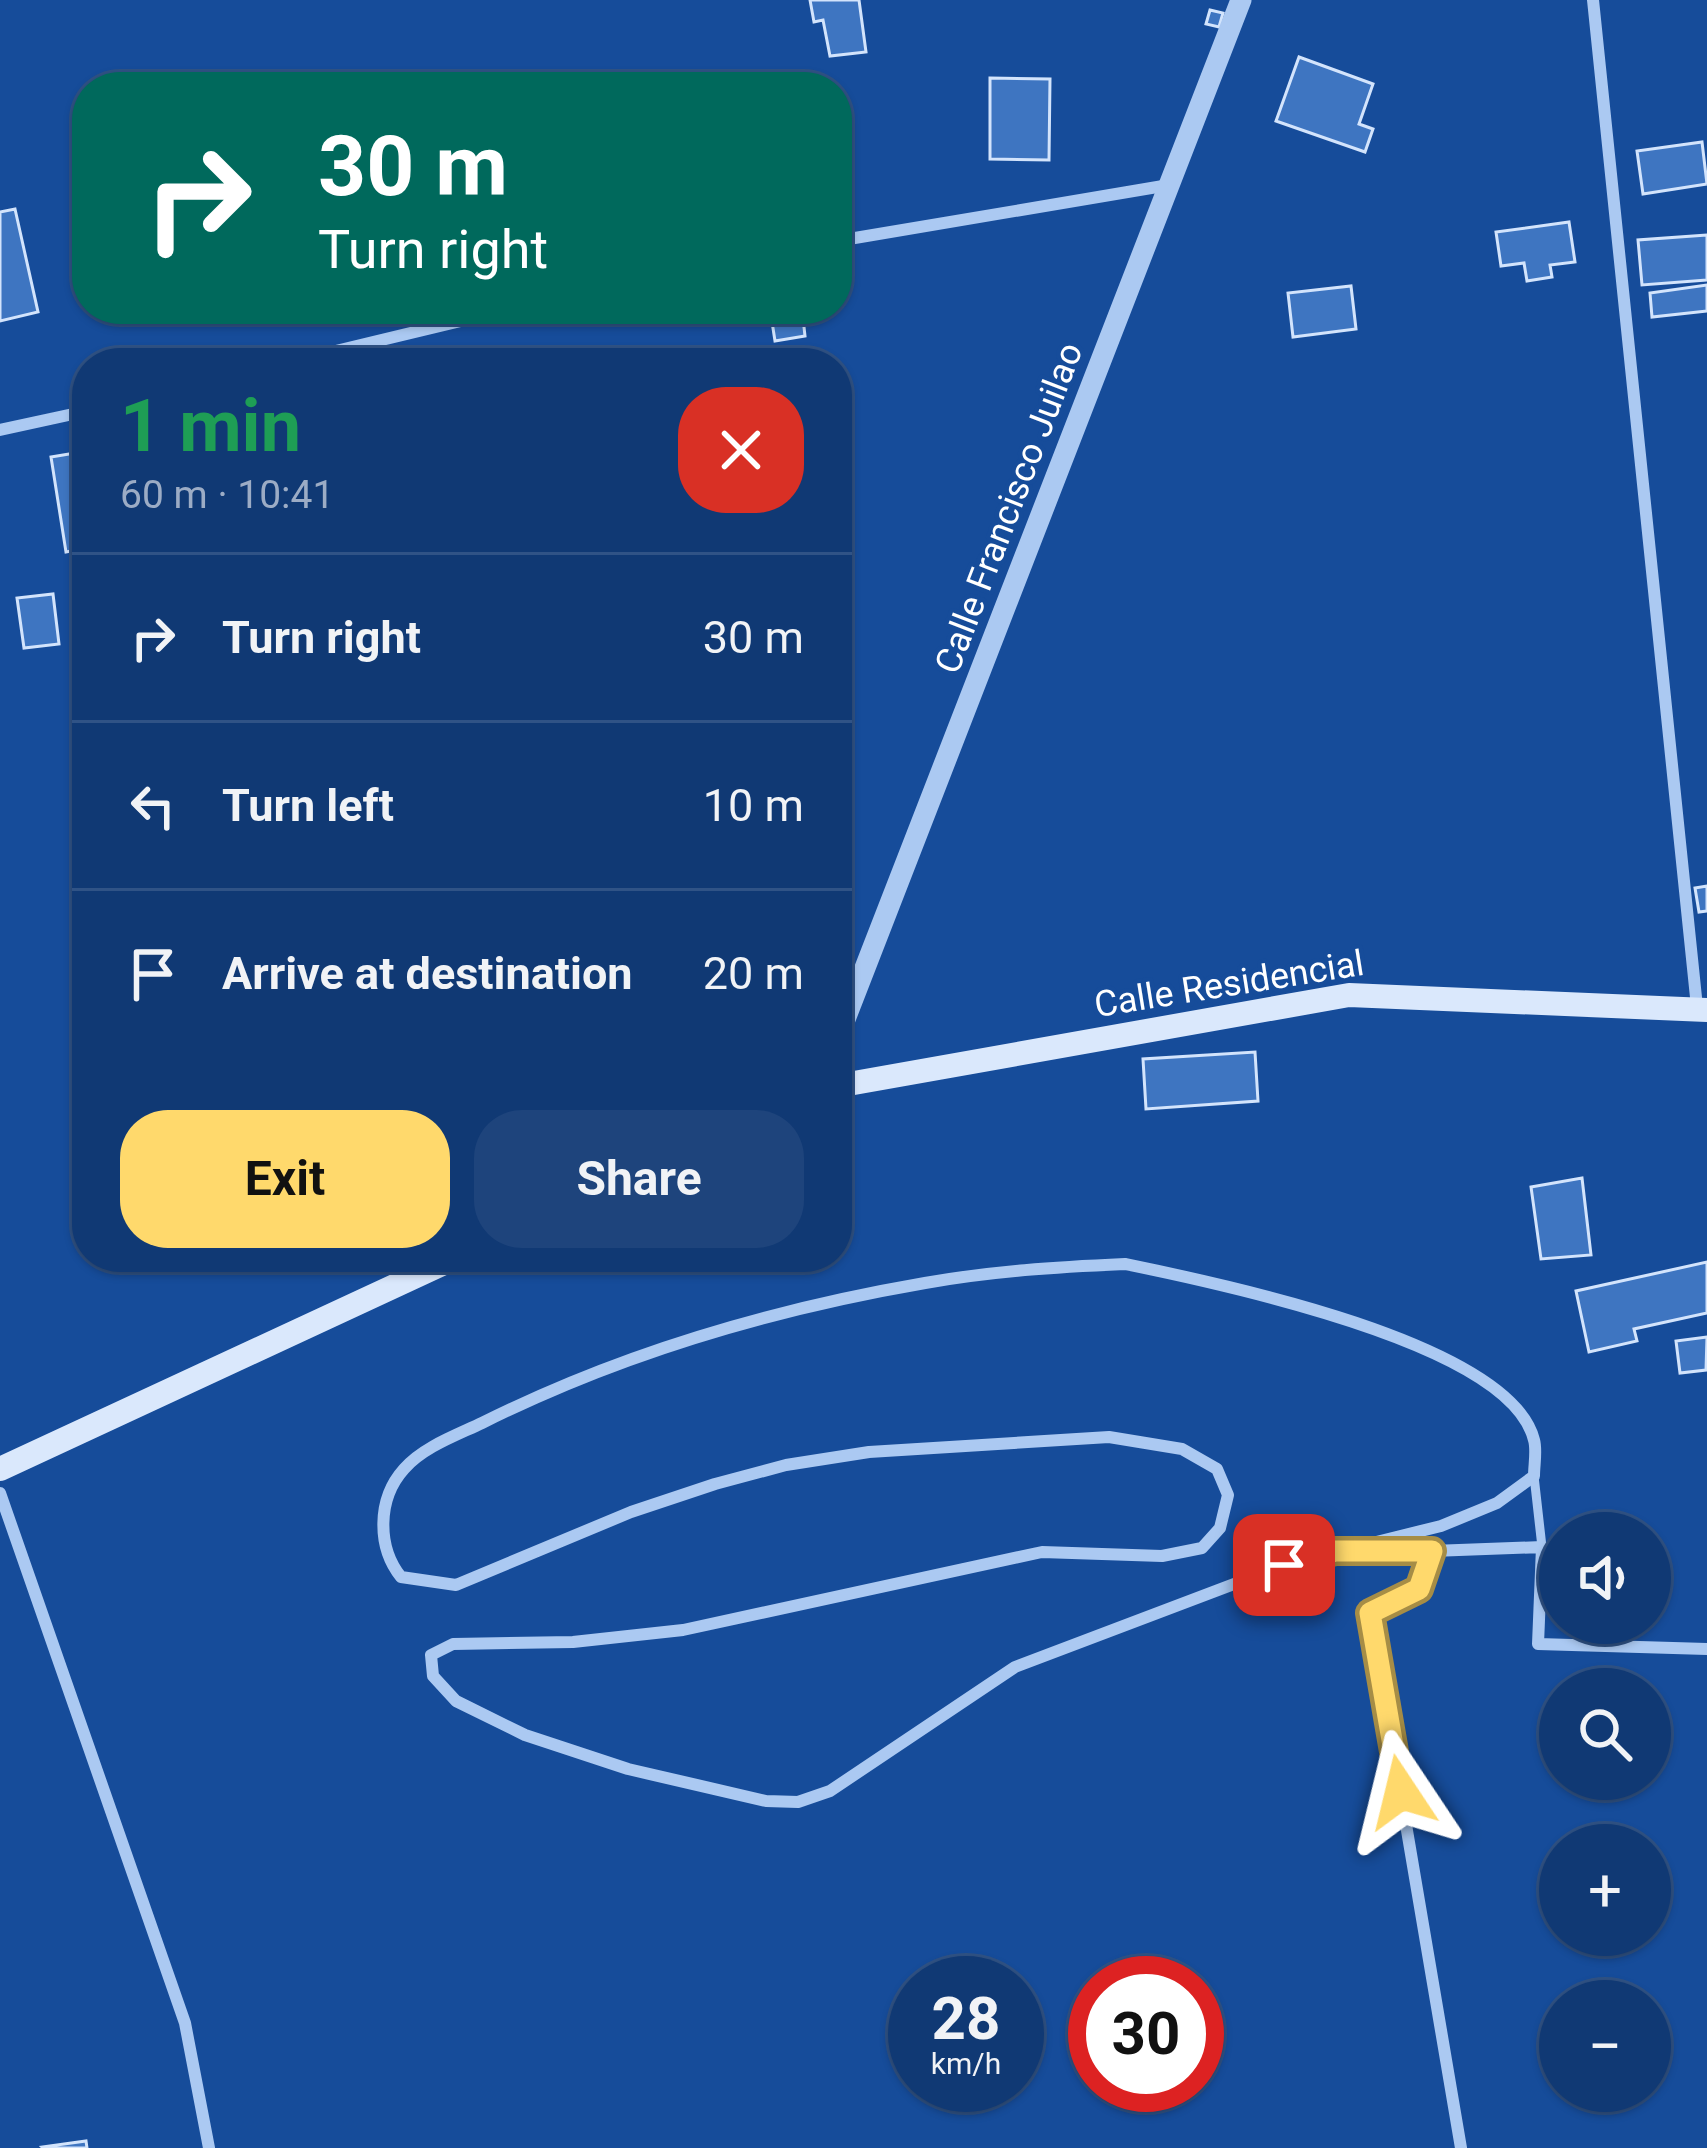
<!DOCTYPE html>
<meta charset="utf-8">
<style>
body{margin:0;font-family:Roboto,sans-serif;background:#1e447c;color:#f1f3f6;height:100vh;display:flex;flex-direction:column;font-size:45px;white-space:nowrap}
*{box-sizing:border-box;margin:0}
p{font-size:39px;color:#9cacc5}
.icon{flex:none;width:66px;height:66px;fill:none;stroke:currentColor;stroke-width:2;stroke-linecap:round;stroke-linejoin:round}
.map{position:relative;flex:1;overflow:hidden}
.drawer{position:absolute;left:72px;top:348px;width:780px;height:924px;display:flex;flex-direction:column;background:#103974;border-radius:48px;box-shadow:0 3px 9px #0004,0 0 0 3px #305386}
.drawer>*{flex:none}
.banner{position:absolute;left:72px;top:72px;width:780px;height:252px;border-radius:48px;box-shadow:0 3px 9px #0004,0 0 0 3px #305386;background:#00695c;color:#fff;overflow:hidden}
.tools{position:absolute;left:1539px;top:1512px;display:grid;gap:24px}
.tools a{display:grid;place-items:center;width:132px;height:132px;border-radius:50%;background:#103974;box-shadow:0 3px 9px #0004,0 0 0 3px #305386;font-size:60px}
.speed{position:absolute;left:888px;top:1956px;display:flex;gap:24px;font-size:60px;font-weight:700;text-align:center}
.speed>*{display:grid;place-content:center;width:156px;height:156px;border-radius:50%;background:#103974;box-shadow:0 3px 9px #0004,0 0 0 3px #305386;line-height:1}
.speed small{font-size:30px;font-weight:400}
.speed .limit{border:18px solid #d22;background:#fff;color:#111}
.pin{position:absolute;display:grid;place-items:center;width:102px;height:102px;color:#fff;margin:-51px;border-radius:24px;box-shadow:0 6px 18px #0006}
.me{position:absolute;width:132px;margin:-66px;rotate:350deg;stroke-linejoin:round;filter:drop-shadow(0 0 9px #0008)}
.turn{display:flex;align-items:center;gap:42px;height:252px;padding:0 48px;font-size:54px}
.turn .icon{width:156px;height:156px;stroke-width:2.5}
.turn b{display:block;font-size:84px;line-height:102px}
.round{display:grid;place-items:center;flex:none;width:126px;height:126px;border-radius:48px;background:#1e447c}
.overview{display:flex;align-items:center;justify-content:space-between;height:204px;padding:0 48px}
h1{font-size:72px;font-weight:700;line-height:90px;color:#1e9e55}
.button{display:flex;gap:24px;margin-top:auto;padding:24px 48px}
.button a{flex:1;height:138px;border-radius:48px;background:#ffd96c;color:#111;font-size:48px;font-weight:700;line-height:138px;text-align:center}
.button a+a{background:#1e447c;color:#f1f3f6}
ul{padding:0;list-style:none}
li{display:flex;align-items:center;gap:36px;height:168px;padding:0 48px;border-top:3px solid #305386}
li div{flex:1}
li b{display:block;font-size:45px}
li em{font-style:normal}
.map>svg:first-child{display:block}
.building{fill:#3e75c1;stroke:#d3e4fc;stroke-width:3}
.lines{fill:none;stroke-linecap:round;stroke-linejoin:round}
.service{stroke:#abc9f2;stroke-width:9}
.minor{stroke:#abc9f2;stroke-width:12}
.tertiary{stroke:#abc9f2;stroke-width:21}
.secondary{stroke:#dae8fc;stroke-width:24}
.route-casing{stroke:#a68d46;stroke-width:30}
.route{stroke:#ffd96c;stroke-width:21}
.labels{text-anchor:middle;dominant-baseline:central;stroke-width:9;stroke-linejoin:round;paint-order:stroke}
.street-label{font-size:36px;fill:#fff;stroke:#164c9a}
</style>
<div class="map">
<svg width="1707" height="2148" viewBox="0 0 1707 2148">
<rect width="100%" height="100%" fill="#164c9a"/>
<g class="building">
<polygon points="810,0 859,0 866,52 830,56 823,20 814,22"/>
<polygon points="1210,10 1223,13 1219,27 1206,24"/>
<polygon points="1299,57 1373,84 1359,124 1373,129 1365,152 1276,121"/>
<polygon points="990,78 1050,79 1049,160 990,159"/>
<polygon points="1702,142 1707,184 1643,194 1637,151"/>
<polygon points="15,209 38,312 0,321 0,212"/>
<polygon points="1569,222 1575,262 1550,265 1552,277 1527,281 1524,263 1501,266 1496,232"/>
<polygon points="1707,235 1707,280 1642,285 1638,240"/>
<polygon points="1707,285 1707,311 1652,317 1650,293"/>
<polygon points="1351,286 1356,329 1293,337 1288,293"/>
<polygon points="276,309 307,309 309,320 278,325"/>
<polygon points="770,309 802,309 805,336 775,341"/>
<polygon points="87,451 87,548 66,552 51,457"/>
<polygon points="53,594 59,644 24,648 17,598"/>
<polygon points="1707,886 1707,911 1699,912 1695,888"/>
<polygon points="1255,1052 1258,1101 1146,1109 1143,1059"/>
<polygon points="1582,1178 1591,1255 1541,1259 1531,1187"/>
<polygon points="1707,1262 1707,1313 1634,1329 1637,1341 1589,1352 1576,1291"/>
<polygon points="1707,1337 1706,1370 1680,1373 1676,1341"/>
<polygon points="86,2141 87,2148 43,2148 42,2147"/>
</g>
<g class="lines">
<g class="service">
<polyline points="1534,1476 1542,1547"/>
<polyline points="1354,1551 1432,1551"/>
</g>
<g class="minor">
<polyline points="1593,0 1697,1007"/>
<polyline points="837,241 1169,185"/>
<polyline points="286,363 510,309"/>
<polyline points="0,430 87,411"/>
<path d="M1125,1264C1213,1282 1510,1342 1534,1440C1537,1450 1534,1465 1534,1476L1497,1503L1441,1526L1284,1565L1015,1667L830,1791L798,1802L766,1801L628,1769L525,1735L456,1701L433,1676L431,1655L453,1644L573,1642L683,1630L1042,1552L1162,1556L1202,1548L1220,1528L1228,1495L1217,1469L1182,1449L1109,1437L869,1452L786,1465L715,1484L631,1512L456,1585L401,1577C377,1547 377,1499 404,1469C423,1447 457,1435 482,1423C620,1354 774,1309 925,1283C992,1271 1057,1267 1125,1264Z"/>
<polyline points="0,1493 185,2023 209,2148"/>
<polyline points="1461,2148 1370,1613 1419,1589 1432,1551 1542,1547 1538,1644 1707,1649"/>
</g>
<polyline class="tertiary" points="837,1040 1241,0"/>
<g class="secondary">
<polyline points="837,1086 1349,995 1707,1010"/>
<polyline points="0,1469 457,1257"/>
</g>
</g>
<g class="lines">
<defs>
<polyline id="route" points="1284,1565 1335,1551 1432,1551 1419,1589 1370,1613 1401,1792"/>
</defs>
<use href="#route" class="route-casing"/>
<use href="#route" class="route"/>
</g>
<g class="labels">
<g class="street-label">
<text transform="translate(1009 508) rotate(-69)">Calle Francisco Juilao</text>
<text transform="translate(1229 984) rotate(-9)">Calle Residencial</text>
</g>
</g>
</svg>
<div class="tools">
<a><svg class="icon" aria-label="sound" viewBox="0 0 24 24"><path d="M4 9h4l5-4v14l-5-4H4zM17 9q2 3 0 6"/></svg></a>
<a><svg class="icon" aria-label="search" viewBox="0 0 24 24"><circle cx="10" cy="10" r="6"/><path d="M15 15l6 6"/></svg></a>
<a>+</a>
<a>−</a>
</div>
<div class="speed"><div>28<small>km/h</small></div><div class="limit">30</div></div>
<div class="pin" style="left:1284px;top:1565px;background:#d93025"><svg class="icon" aria-label="arrive" viewBox="0 0 24 24"><path d="M6 21V4h12l-3 4 3 4H6"/></svg></div>
<svg class="me" style="left:1401px;top:1792px" viewBox="-20 -20 40 40"><path d="M0-17L14 15 0 8-14 15z" fill="#ffd96c" stroke="#fff" stroke-width="4"/></svg>
<div class="banner">
<div class="turn"><svg class="icon" aria-label="right" viewBox="0 0 24 24"><path d="M7 20v-9h11M14 6l5 5-5 5"/></svg><div><b>30 m</b>Turn right</div></div>
</div>
<section class="drawer">
<div class="overview"><div><h1>1 min</h1><p>60 m · 10:41</p></div><a class="round" style="background:#d93025;color:#fff"><svg class="icon" aria-label="close" viewBox="0 0 24 24"><path d="M6 6l12 12M18 6L6 18"/></svg></a></div>
<ul>
<li><svg class="icon" aria-label="right" viewBox="0 0 24 24"><path d="M7 20v-9h11M14 6l5 5-5 5"/></svg><div><b>Turn right</b></div><em>30 m</em></li>
<li><svg class="icon" aria-label="left" viewBox="0 0 24 24"><path d="M17 20v-9H6M10 6l-5 5 5 5"/></svg><div><b>Turn left</b></div><em>10 m</em></li>
<li><svg class="icon" aria-label="arrive" viewBox="0 0 24 24"><path d="M6 21V4h12l-3 4 3 4H6"/></svg><div><b>Arrive at destination</b></div><em>20 m</em></li>
</ul>
<div class="button"><a>Exit</a><a>Share</a></div>
</section>
</div>
